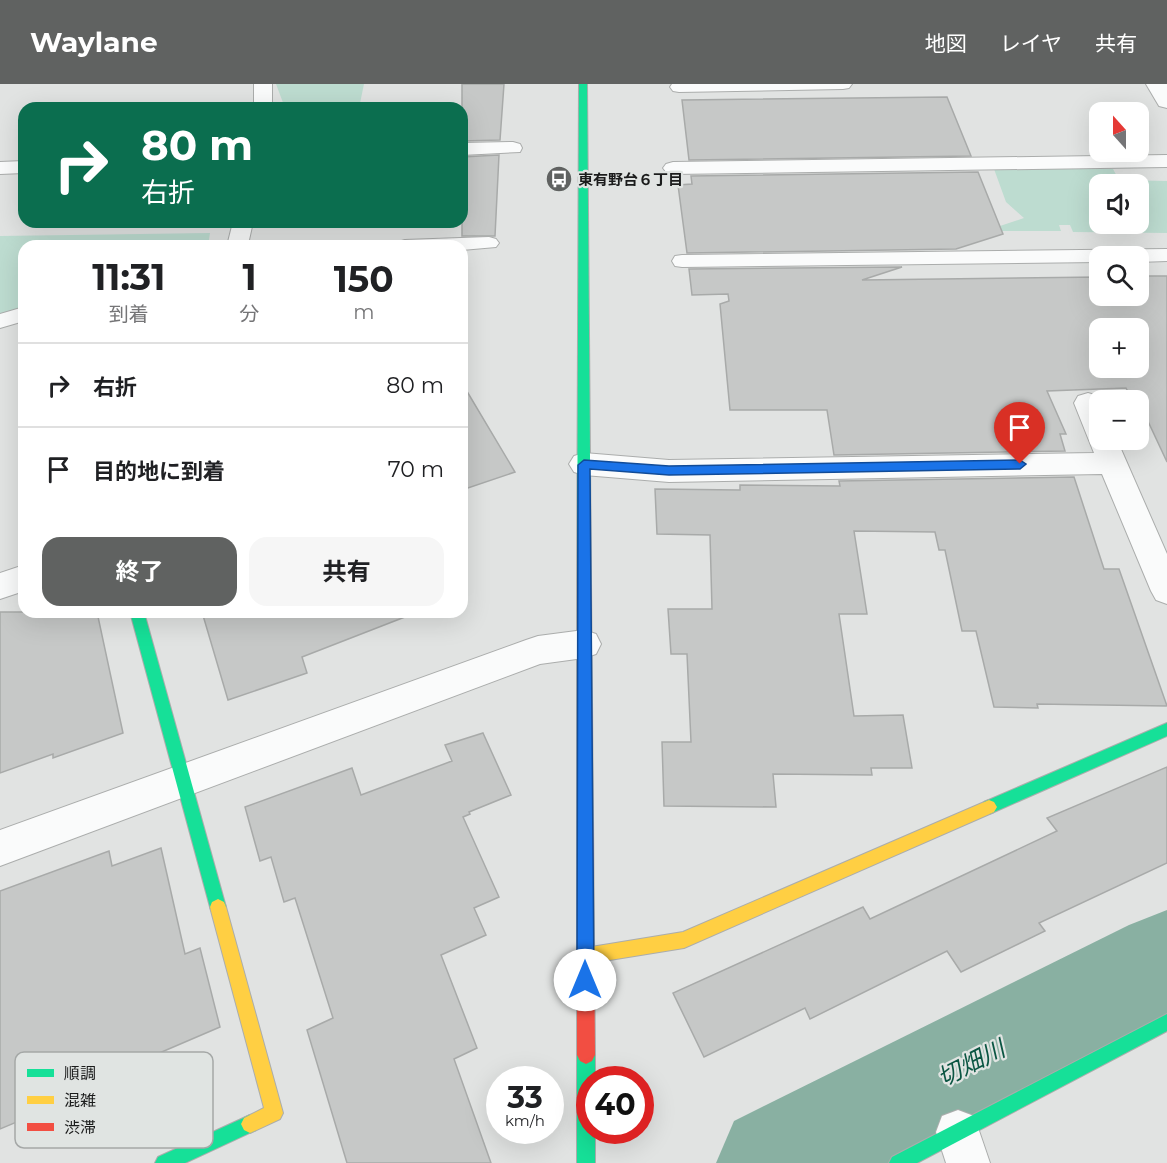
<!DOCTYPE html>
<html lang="ja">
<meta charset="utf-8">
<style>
body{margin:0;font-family:Montserrat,"Noto Sans JP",sans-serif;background:#f6f6f6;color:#202124;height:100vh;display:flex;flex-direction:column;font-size:22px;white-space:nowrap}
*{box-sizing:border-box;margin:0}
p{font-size:20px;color:#757577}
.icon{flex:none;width:33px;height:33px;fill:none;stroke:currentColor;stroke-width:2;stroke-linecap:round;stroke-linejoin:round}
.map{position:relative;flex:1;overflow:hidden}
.panel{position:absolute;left:18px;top:156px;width:450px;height:378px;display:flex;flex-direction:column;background:#fff;border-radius:18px;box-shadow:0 6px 24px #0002}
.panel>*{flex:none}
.top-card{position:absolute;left:18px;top:18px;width:450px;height:126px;border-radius:18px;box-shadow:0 6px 24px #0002;background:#0b6e4f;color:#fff;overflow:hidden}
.needle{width:39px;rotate:339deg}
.controls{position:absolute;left:1089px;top:18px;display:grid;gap:12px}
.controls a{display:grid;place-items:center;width:60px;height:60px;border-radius:12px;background:#fff;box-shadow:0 6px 24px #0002;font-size:30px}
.speed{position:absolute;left:486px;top:982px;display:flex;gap:12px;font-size:30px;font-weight:700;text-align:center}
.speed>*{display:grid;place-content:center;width:78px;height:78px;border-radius:50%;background:#fff;box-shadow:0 6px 24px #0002;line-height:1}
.speed small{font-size:15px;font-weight:400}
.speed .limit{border:9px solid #d22;background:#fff;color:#111}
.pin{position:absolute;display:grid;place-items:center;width:51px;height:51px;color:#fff;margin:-62px -26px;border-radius:50% 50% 50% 0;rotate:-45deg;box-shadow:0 0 6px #0007}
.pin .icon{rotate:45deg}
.me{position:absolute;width:66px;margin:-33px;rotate:0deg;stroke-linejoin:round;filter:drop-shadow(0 0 4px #0008)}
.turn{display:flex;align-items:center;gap:21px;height:126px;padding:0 24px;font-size:27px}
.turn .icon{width:78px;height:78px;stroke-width:2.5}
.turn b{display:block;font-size:42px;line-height:51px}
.eta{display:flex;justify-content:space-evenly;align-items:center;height:102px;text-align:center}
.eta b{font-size:36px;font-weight:700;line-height:42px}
.primary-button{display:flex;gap:12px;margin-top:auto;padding:12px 24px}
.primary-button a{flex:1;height:69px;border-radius:18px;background:#606261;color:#fff;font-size:24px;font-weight:700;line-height:69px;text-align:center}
.primary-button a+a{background:#f6f6f6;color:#202124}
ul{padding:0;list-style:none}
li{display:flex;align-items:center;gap:18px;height:84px;padding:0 24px;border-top:2px solid #e0e0e0}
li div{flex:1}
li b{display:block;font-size:22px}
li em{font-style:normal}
header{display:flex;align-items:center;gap:36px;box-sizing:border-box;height:84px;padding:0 30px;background:#606261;color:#fff}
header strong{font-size:28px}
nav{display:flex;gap:33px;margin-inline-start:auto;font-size:21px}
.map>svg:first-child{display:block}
.green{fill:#bddcd0;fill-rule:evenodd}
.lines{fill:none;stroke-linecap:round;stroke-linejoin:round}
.river{fill:#89b0a2;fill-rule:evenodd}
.building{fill:#c6c8c7;stroke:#a8aaa9;stroke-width:1.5;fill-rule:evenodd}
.lane-casing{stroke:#abadac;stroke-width:2}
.street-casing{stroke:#abadac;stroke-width:2}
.fast-casing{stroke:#abadac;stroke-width:2}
.slow-casing{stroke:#abadac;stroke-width:2}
.jam-casing{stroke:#abadac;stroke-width:2}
.lane{fill:#fafbfb;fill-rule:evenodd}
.street{fill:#fafbfb;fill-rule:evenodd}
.fast{fill:#16e098;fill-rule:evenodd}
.slow{fill:#ffcf43;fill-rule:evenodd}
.jam{fill:#f24e42;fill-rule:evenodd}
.route{fill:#1a73e8;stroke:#114b97;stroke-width:1.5}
.labels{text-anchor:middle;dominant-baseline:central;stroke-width:4.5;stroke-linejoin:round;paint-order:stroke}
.far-poi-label{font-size:15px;font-weight:bold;fill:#1b1c1c;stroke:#e0e4e2;text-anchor:start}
.near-water-label{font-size:24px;font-style:italic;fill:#0b5643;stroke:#e0e4e2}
.key{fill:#e0e4e2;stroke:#a5a8a7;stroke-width:1.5}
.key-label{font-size:16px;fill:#1b1c1c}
</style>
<header>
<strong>Waylane</strong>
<nav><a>地図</a><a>レイヤ</a><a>共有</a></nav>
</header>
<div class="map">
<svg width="1167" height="1079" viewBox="0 0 1167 1079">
<rect width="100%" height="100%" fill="#e1e3e2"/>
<g class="green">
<polygon points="276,0 364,0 359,24 285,24"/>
<path d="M994,85H1113L1119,96L1167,97V149L1073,148L1070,141H1059L1061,147H998L994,144L1024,134L1006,118ZM1100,100H1138V140H1100Z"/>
<polygon points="210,149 208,162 24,162 24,227 0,233 0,152"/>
</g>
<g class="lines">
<polygon class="river" points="1167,826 1167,937 898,1079 716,1079 734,1037 1129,841"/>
</g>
<g class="building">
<polygon points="462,0 504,0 500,56 462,57"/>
<polygon points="947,13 971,72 689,76 682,16"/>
<polygon points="499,71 495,152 462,152 462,73"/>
<polygon points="978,88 1003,150 956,165 687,169 678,101 692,100 691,92"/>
<path d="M902,183L862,196L1100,193V212H1138V192H1167V378L1138,316H1132L1126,304L1047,307L1066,350H1060L1065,367L834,371L827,326H730L720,220L729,217L728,210L692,211L689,185ZM1100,244H1138V284H1100Z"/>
<polygon points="462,299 515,388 462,406"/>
<polygon points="1074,393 1104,485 1119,485 1167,622 1037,620 1038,624 994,623 976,547 962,547 945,466 939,466 935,448 854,447 867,530 839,530 854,632 903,631 912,684 871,684 872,691 773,690 776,723 664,722 662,658 691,658 687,570 671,570 668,525 712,525 710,451 657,450 655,405 740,406 740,401 840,402 839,397"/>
<polygon points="0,528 97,528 123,649 53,674 53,670 0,689"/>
<polygon points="202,528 409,528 410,531 302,573 307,589 228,616"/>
<polygon points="483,649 511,711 469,728 470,730 463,733 499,813 474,824 486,851 441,871 477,964 454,975 491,1079 347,1079 307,946 333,934 295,814 284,818 271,773 260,777 245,723 352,684 361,711 452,677 445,661"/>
<polygon points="1167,683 1167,779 1039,839 1045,847 961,888 947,867 810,935 805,924 704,973 673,909 863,823 870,835 1057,747 1047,734"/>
<polygon points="161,764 185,870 200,864 220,943 157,970 159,983 112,1003 112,998 0,1045 0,807 109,767 112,782"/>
</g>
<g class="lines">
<defs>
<g id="lane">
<rect x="254" y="0" width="18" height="24"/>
<polygon points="672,0 852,0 849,4 843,5 679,8 673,7 670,3"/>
<polygon points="513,58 520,60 522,64 520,68 462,71 462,59"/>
<polygon points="1167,71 1167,83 673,90 666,88 663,84 666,80 673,78"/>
<polygon points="24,77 24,89 0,90 0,78"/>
<polygon points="233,138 253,138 249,156 253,162 231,162 228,158"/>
<polygon points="489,153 496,155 499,159 496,163 462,166 462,162 395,162 398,158 405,156"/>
<polygon points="1167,165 1167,177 1138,178 1138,172 1100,172 1100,178 682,183 675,182 672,177 675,172 682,171"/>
<polygon points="24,223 24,237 0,244 0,230"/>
</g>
<g id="street">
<polygon points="1146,0 1167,0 1167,24 1159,22"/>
<polygon points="1088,309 1098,312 1101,316 1100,356 1117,356 1167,470 1167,520 1156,516 1151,507 1102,390 669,398 584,391 574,388 569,380 574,372 584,369 669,376 1094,369 1074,319 1078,312"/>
<polygon points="24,481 24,507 0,515 0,489"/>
<polygon points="584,546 596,550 601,560 596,570 584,574 540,580 0,782 0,746 526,556 538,552"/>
<polygon points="958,1026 974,1032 990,1079 946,1079 936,1048 942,1032"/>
</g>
<g id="fast">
<polygon points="579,0 587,0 591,498 584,503 577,498"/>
<polygon points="130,528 144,528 226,823 224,828 218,831 212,828 210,823"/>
<polygon points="1167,639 1167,652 994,728 989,730 984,728 981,723 984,718"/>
<polygon points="1167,930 1167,947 917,1079 889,1079 892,1073"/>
<polygon points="586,962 592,965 595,971 595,996 590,996 590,1047 595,1047 595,1079 577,1079 577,971 580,965"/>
<polygon points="250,1031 256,1034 259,1040 256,1046 185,1079 155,1079 158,1073"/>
</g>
<g id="slow">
<polygon points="989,716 994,718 997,723 994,728 684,864 585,880 579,878 577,872 579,866 585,864 683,848"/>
<polygon points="218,815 224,818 226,823 283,1029 280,1035 250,1049 244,1046 241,1040 244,1034 264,1024 210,823 212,818"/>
</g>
<polygon id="jam" points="584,493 591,498 595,971 592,977 586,980 580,977 577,971 577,498"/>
</defs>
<use href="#lane" class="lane-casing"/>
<use href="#street" class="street-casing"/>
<use href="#fast" class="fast-casing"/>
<use href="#slow" class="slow-casing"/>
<use href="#jam" class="jam-casing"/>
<use href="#lane" class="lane"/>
<use href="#street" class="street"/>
<use href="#fast" class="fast"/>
<use href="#slow" class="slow"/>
<use href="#jam" class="jam"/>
</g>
<polygon class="route" points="584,376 669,382 1020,376 1026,380 1020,385 669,391 590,385 594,896 591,901 585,904 580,901 577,896 578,381"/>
<defs>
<symbol id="bus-disc" viewBox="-11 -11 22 22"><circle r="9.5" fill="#606261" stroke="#e0e4e2"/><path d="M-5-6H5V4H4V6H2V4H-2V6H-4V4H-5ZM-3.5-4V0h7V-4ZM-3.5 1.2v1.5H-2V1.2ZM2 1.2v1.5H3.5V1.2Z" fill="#fff"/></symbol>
</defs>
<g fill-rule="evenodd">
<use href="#bus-disc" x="544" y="80" width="30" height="30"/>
</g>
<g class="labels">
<g class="far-poi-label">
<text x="578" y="95">東有野台６丁目</text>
</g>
<g class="near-water-label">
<text transform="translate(971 979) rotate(-27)">切畑川</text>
</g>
</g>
<rect x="15" y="968" width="198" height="96" rx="9" class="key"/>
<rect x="27" y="985" width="27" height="8" fill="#16e098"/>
<rect x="27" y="1012" width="27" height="8" fill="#ffcf43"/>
<rect x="27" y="1039" width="27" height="8" fill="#f24e42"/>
<g class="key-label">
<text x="64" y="995">順調</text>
<text x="64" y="1022">混雑</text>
<text x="64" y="1049">渋滞</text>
</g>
</svg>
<div class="controls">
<a><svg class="needle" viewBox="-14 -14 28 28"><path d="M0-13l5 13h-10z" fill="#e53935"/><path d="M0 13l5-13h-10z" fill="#757577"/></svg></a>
<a><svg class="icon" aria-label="sound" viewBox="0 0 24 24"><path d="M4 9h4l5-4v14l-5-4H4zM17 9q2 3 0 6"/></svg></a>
<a><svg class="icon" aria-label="search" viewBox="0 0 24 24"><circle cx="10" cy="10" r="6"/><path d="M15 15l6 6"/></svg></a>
<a>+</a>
<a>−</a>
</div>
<div class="speed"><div>33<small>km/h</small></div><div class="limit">40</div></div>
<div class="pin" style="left:1020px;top:380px;background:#d93025"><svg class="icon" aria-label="arrive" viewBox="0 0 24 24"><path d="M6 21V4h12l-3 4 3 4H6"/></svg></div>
<svg class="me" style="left:585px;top:896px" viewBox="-20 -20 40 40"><circle r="19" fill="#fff"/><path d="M0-13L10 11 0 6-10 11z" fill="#1a73e8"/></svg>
<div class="top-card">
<div class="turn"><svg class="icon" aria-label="right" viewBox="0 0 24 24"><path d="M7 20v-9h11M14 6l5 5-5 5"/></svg><div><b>80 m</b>右折</div></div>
</div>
<section class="panel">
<div class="eta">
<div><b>11:31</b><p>到着</p></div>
<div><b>1</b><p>分</p></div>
<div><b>150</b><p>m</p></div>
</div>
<ul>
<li><svg class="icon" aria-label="right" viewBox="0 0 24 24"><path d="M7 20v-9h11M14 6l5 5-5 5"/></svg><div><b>右折</b></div><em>80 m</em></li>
<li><svg class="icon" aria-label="arrive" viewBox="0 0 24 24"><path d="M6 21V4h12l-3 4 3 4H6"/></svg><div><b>目的地に到着</b></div><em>70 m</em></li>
</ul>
<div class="primary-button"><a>終了</a><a>共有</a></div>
</section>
</div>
